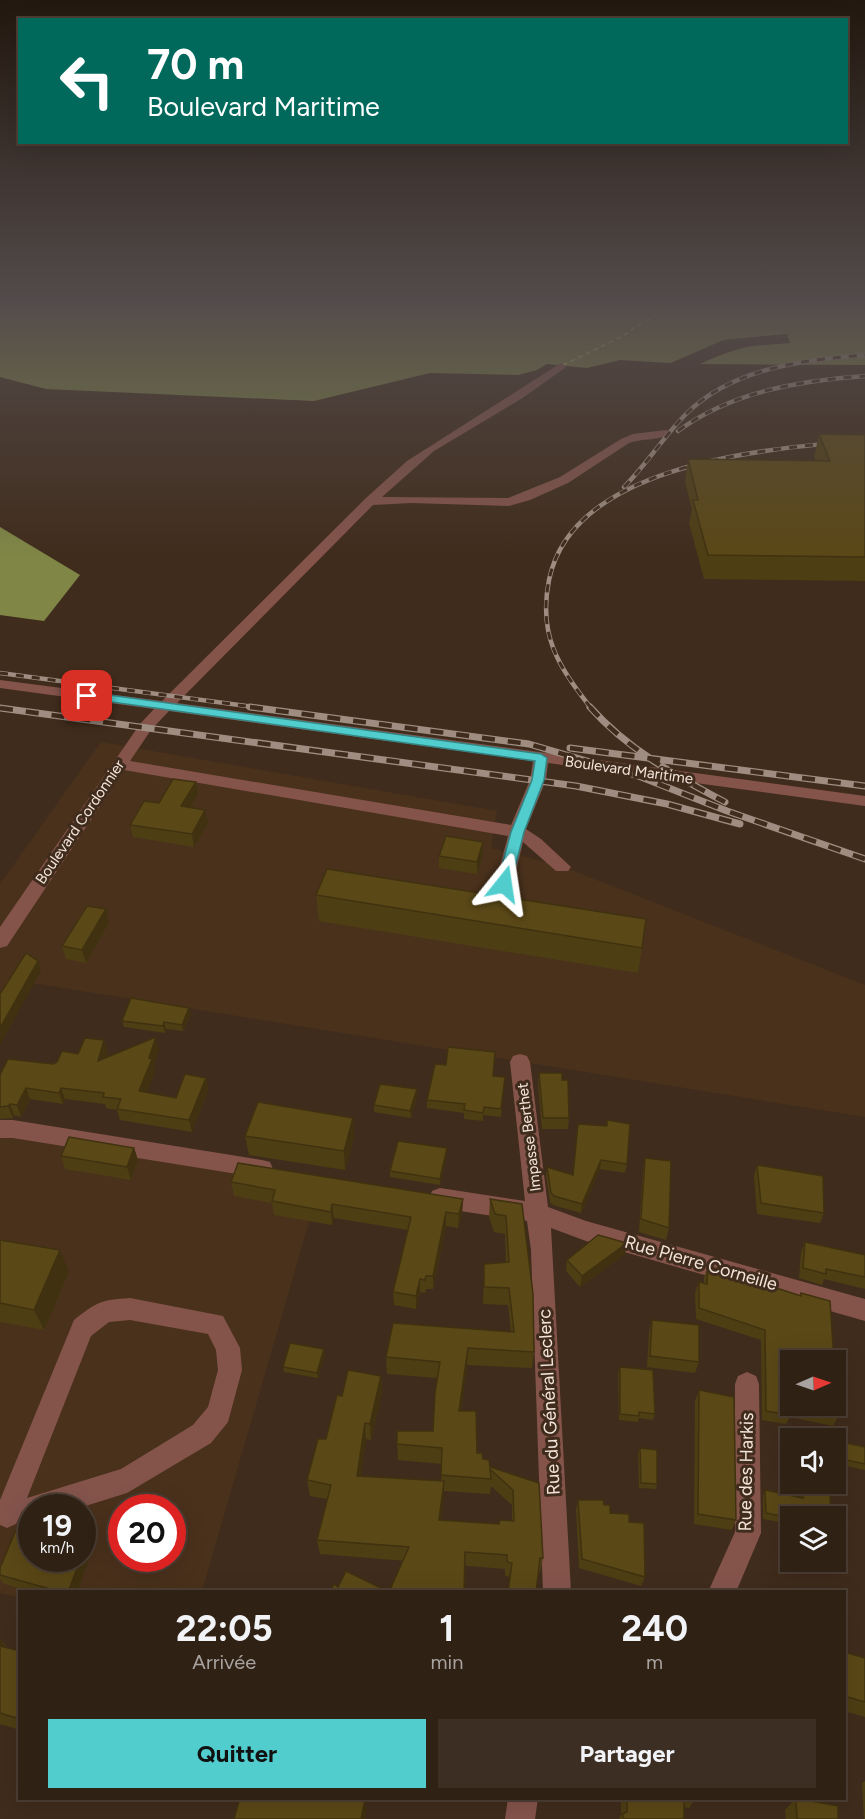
<!DOCTYPE html>
<html lang="fr">
<meta charset="utf-8">
<style>
body{margin:0;font-family:Figtree,sans-serif;background:#3c2e22;color:#f1f3f6;height:100vh;display:flex;flex-direction:column;font-size:22px;white-space:nowrap}
*{box-sizing:border-box;margin:0}
p{font-size:20px;color:#a8a3a0}
.icon{flex:none;width:33px;height:33px;fill:none;stroke:currentColor;stroke-width:2;stroke-linecap:round;stroke-linejoin:round}
.map{position:relative;flex:1;overflow:hidden}
.panel{position:absolute;left:18px;top:1590px;width:828px;height:210px;display:flex;flex-direction:column;background:#302115;border-radius:0px;box-shadow:0 6px 24px #0002,0 0 0 2px #4b3e34}
.panel>*{flex:none}
.hud{position:absolute;left:18px;top:18px;width:830px;height:126px;border-radius:0px;box-shadow:0 6px 24px #0002,0 0 0 2px #4b3e34;background:#00695c;color:#fff;overflow:hidden}
.needle{width:39px;rotate:88deg}
.fabs{position:absolute;left:780px;top:1350px;display:grid;gap:12px}
.fabs a{display:grid;place-items:center;width:66px;height:66px;border-radius:0px;background:#302115;box-shadow:0 6px 24px #0002,0 0 0 2px #4b3e34;font-size:30px}
.speed{position:absolute;left:18px;top:1494px;display:flex;gap:12px;font-size:30px;font-weight:700;text-align:center}
.speed>*{display:grid;place-content:center;width:78px;height:78px;border-radius:50%;background:#302115;box-shadow:0 6px 24px #0002,0 0 0 2px #4b3e34;line-height:1}
.speed small{font-size:15px;font-weight:400}
.speed .limit{border:9px solid #d22;background:#fff;color:#111}
.pin{position:absolute;display:grid;place-items:center;width:51px;height:51px;color:#fff;margin:-26px;border-radius:12px;box-shadow:0 3px 9px #0006}
.me{position:absolute;width:66px;margin:-33px;rotate:15deg;stroke-linejoin:round;filter:drop-shadow(0 0 4px #0008)}
.turn{display:flex;align-items:center;gap:21px;height:126px;padding:0 30px;font-size:27px}
.turn .icon{width:78px;height:78px;stroke-width:2.5}
.turn b{display:block;font-size:42px;line-height:51px}
.eta{display:flex;justify-content:space-evenly;align-items:center;height:102px;text-align:center}
.eta b{font-size:36px;font-weight:700;line-height:42px}
.primary-button{display:flex;gap:12px;margin-top:auto;padding:12px 30px}
.primary-button a{flex:1;height:69px;border-radius:0px;background:#52cdcd;color:#111;font-size:24px;font-weight:700;line-height:69px;text-align:center}
.primary-button a+a{background:#3c2e22;color:#f1f3f6}
.map>svg:first-child{display:block}
.built{fill:#4a311c;fill-rule:evenodd}
.water{fill:#808646}
.pier{fill:#402c1c}
.lines{fill:none;stroke-linecap:round;stroke-linejoin:round}
.ferry{stroke:#c3cc6f;stroke-width:1.5;stroke-dasharray:4.5 4;stroke-linecap:butt}
.minor{fill:#84544b;fill-rule:evenodd}
.rail-far1-casing{stroke:#9e8d80;stroke-width:4.5}
.rail-casing{stroke:#9e8d80;stroke-width:7}
.rail-far1{stroke:#402c1c;stroke-width:3;stroke-dasharray:8;stroke-linecap:butt}
.rail{stroke:#402c1c;stroke-width:4.5;stroke-dasharray:13;stroke-linecap:butt}
.wall{fill:#4e3e14;fill-rule:evenodd}
.shaded-wall{fill:#403210}
.building{fill:#5b4817;stroke:#403210;stroke-width:1.5}
.route{fill:#52cdcd;stroke:#358585;stroke-width:1.5}
.labels{text-anchor:middle;dominant-baseline:central;stroke-width:6;stroke-linejoin:round;paint-order:stroke}
.street-label{font-size:15px;fill:#f3e5db;stroke:#402c1c}
.near-street-label{font-size:18px;fill:#f3e5db;stroke:#402c1c}
</style>
<div class="map">
<svg width="865" height="1819" viewBox="0 0 865 1819">
<rect width="100%" height="100%" fill="#402c1c"/>
<g class="built">
<polygon points="101,742 497,811 491,848 561,866 865,985 865,1117 20,981 0,1012 0,884"/>
<path d="M0,1127L320,1184L202,1591L20,1592L19,1597L0,1593ZM32,1508H82V1558H32ZM122,1508H172V1558H122Z"/>
</g>
<g class="water">
<path d="M0,302H865V365L700,364C730,349 756,343 789,342L787,334L724,340L671,363L620,360L587,368L547,364L537,370L518,375L430,373L314,401L46,389L0,377Z"/>
<polygon points="0,527 80,575 44,621 0,615"/>
</g>
<polygon class="pier" points="787,334 790,343 740,347 697,364 724,349 740,344 785,340 785,338 742,340 725,343 678,363 671,363 724,340"/>
<g class="lines">
<polyline class="ferry" points="563,365 621,337 674,302"/>
<g class="minor">
<path d="M561,363L566,366L565,368L521,399L434,451L382,497L508,498L560,477L621,439L633,434L666,430L672,433C661,441 642,438 629,443L568,483L530,500L509,506L411,503L373,505L177,703L865,796V806L548,763L546,780L526,829L541,839L571,867L568,871H556L523,842L513,884L510,888H498L495,884L508,836L124,770L7,946L0,948V927L140,724L154,709L0,688V680L162,701L366,498L407,461ZM169,711L533,761L530,780L511,825L130,761L151,730Z"/>
<polygon points="520,1054 527,1056 530,1062 548,1207 586,1221 865,1299 865,1321 586,1241 551,1228 571,1592 543,1592 531,1250 527,1221 440,1208 432,1205 429,1198 432,1191 440,1188 525,1201 510,1062 513,1056"/>
<polygon points="0,1120 13,1120 262,1160 270,1162 273,1169 270,1176 262,1178 13,1138 0,1138"/>
<path d="M130,1298L223,1316L240,1348L242,1370L228,1422L211,1443L127,1493L79,1508H32V1520L25,1517L22,1511L16,1524L7,1528L0,1525V1500L74,1320C97,1302 100,1300 130,1298ZM130,1320L208,1334L216,1350L218,1370L208,1407L193,1425L121,1469L27,1498L91,1336L109,1322Z"/>
<polygon points="747,1372 756,1376 759,1384 761,1533 736,1592 708,1592 735,1532 735,1384 738,1376"/>
<polygon points="508,1798 538,1798 535,1819 505,1819"/>
</g>
<defs>
<g id="rail-far1">
<path d="M678,431C733,391 799,381 865,376"/>
<path d="M624,487C647,464 664,436 686,414C732,368 803,360 865,355"/>
<polyline points="0,673 261,708"/>
<path d="M591,708C558,666 538,635 549,580C573,462 769,449 865,440"/>
</g>
<g id="rail">
<polyline points="250,707 529,744 641,777 727,811 865,859"/>
<path d="M590,707C626,748 677,777 725,802"/>
<polyline points="0,708 576,786 667,804 740,824"/>
<polyline points="570,748 865,786"/>
</g>
</defs>
<use href="#rail-far1" class="rail-far1-casing"/>
<use href="#rail" class="rail-casing"/>
<use href="#rail-far1" class="rail-far1"/>
<use href="#rail" class="rail"/>
</g>
<g class="wall">
<polygon points="819,434 865,435 865,581 704,579 689,523 692,509 685,482 688,459 816,461 814,457"/>
<polygon points="196,782 198,794 190,808 208,823 194,847 133,837 130,825 159,803"/>
<polygon points="483,854 477,874 439,868 439,856"/>
<polygon points="316,895 642,948 638,973 319,921"/>
<polygon points="106,909 109,923 86,963 66,959 62,946"/>
<polygon points="191,1014 183,1031 166,1029 165,1033 124,1027 122,1021"/>
<polygon points="159,1049 154,1065 155,1071 146,1093 176,1098 206,1078 208,1090 192,1132 120,1120 117,1110 106,1108 105,1104 65,1099 63,1104 30,1099 21,1117 14,1115 13,1118 0,1119 0,1075 108,1052 106,1057"/>
<polygon points="539,1073 562,1080 569,1118 568,1129 542,1129 538,1084"/>
<polygon points="493,1076 504,1085 501,1117 483,1115 483,1121 464,1119 464,1113 427,1108 427,1100"/>
<polygon points="417,1096 411,1118 374,1112 374,1105"/>
<polygon points="353,1118 354,1137 345,1170 249,1155 245,1136"/>
<polygon points="607,1120 627,1164 625,1173 600,1169 581,1213 553,1205 550,1202 546,1176 547,1167 573,1175 606,1126"/>
<polygon points="134,1148 138,1160 131,1180 65,1169 61,1156"/>
<polygon points="447,1148 447,1154 440,1185 390,1177 390,1171"/>
<polygon points="645,1158 669,1228 666,1240 639,1232 643,1170"/>
<polygon points="757,1165 824,1213 820,1223 757,1214 754,1176"/>
<polygon points="231,1182 463,1199 462,1213 458,1228 446,1226 433,1289 426,1289 425,1293 420,1292 416,1309 394,1305 393,1292 408,1230 334,1218 332,1225 274,1215 272,1203 234,1196"/>
<path d="M490,1199L522,1204L534,1352L532,1368L467,1365L461,1411L477,1453L490,1467L539,1483L543,1558L540,1572L510,1577L505,1576V1569L320,1554L317,1540L327,1499L310,1496L307,1480L326,1439L342,1396L381,1376L382,1392L371,1440L366,1439L361,1476L441,1481L442,1464L398,1460L397,1444L433,1431L437,1378L387,1374L386,1357L511,1332L508,1305L483,1304L484,1264L506,1263L505,1234L494,1232L489,1217ZM491,1486L512,1505V1521L499,1524L441,1520L444,1491L490,1494Z"/>
<polygon points="0,1240 69,1272 44,1330 0,1322"/>
<polygon points="805,1242 865,1255 865,1289 824,1279 822,1285 799,1278 801,1252"/>
<polygon points="625,1254 580,1287 566,1271 567,1260"/>
<polygon points="708,1266 800,1295 801,1293 838,1416 833,1426 790,1417 786,1424 762,1420 761,1340 696,1319 695,1293 699,1282 704,1283 704,1277"/>
<polygon points="652,1320 699,1362 695,1373 647,1367 649,1332"/>
<polygon points="325,1354 318,1378 284,1372 283,1367"/>
<polygon points="620,1367 655,1414 653,1420 639,1418 638,1422 619,1420 618,1373"/>
<polygon points="699,1390 736,1520 732,1530 694,1524 695,1401"/>
<polygon points="836,1441 865,1447 865,1470 836,1464"/>
<polygon points="640,1448 657,1484 656,1489 639,1488 638,1453"/>
<polygon points="803,1488 831,1516 790,1516 790,1524 763,1519 763,1496 765,1490 800,1497 800,1493"/>
<polygon points="578,1500 604,1505 610,1513 629,1522 645,1577 641,1586 579,1568 576,1509"/>
<polygon points="89,1560 77,1592 33,1592 4,1584 0,1579 0,1568"/>
<polygon points="0,1639 7,1647 20,1651 20,1730 0,1724"/>
<polygon points="844,1652 865,1658 865,1717 844,1711"/>
<polygon points="865,1781 865,1819 864,1819 862,1783"/>
<polygon points="621,1798 696,1798 689,1808 684,1807 684,1819 619,1819 621,1815"/>
<polygon points="796,1798 838,1819 786,1819 785,1810"/>
</g>
<g class="shaded-wall">
<polygon points="196,782 198,794 184,819 181,806"/>
<polygon points="205,810 208,823 194,847 192,834"/>
<polygon points="483,842 483,854 477,874 477,862"/>
<polygon points="106,909 109,923 86,963 82,950"/>
<polygon points="38,961 41,971 0,1045 0,1028"/>
<polygon points="189,1008 191,1014 183,1031 182,1025"/>
<polygon points="164,1022 166,1029 165,1033 163,1026"/>
<polygon points="156,1037 159,1049 154,1065 155,1071 142,1103 139,1091"/>
<polygon points="104,1040 108,1052 101,1073 98,1061"/>
<polygon points="206,1078 208,1090 192,1132 189,1120"/>
<polygon points="26,1088 30,1099 21,1117 17,1105"/>
<polygon points="61,1088 65,1099 63,1104 59,1093"/>
<polygon points="417,1089 417,1096 411,1118 410,1111"/>
<polygon points="10,1104 14,1115 13,1118 8,1106"/>
<polygon points="353,1118 354,1137 345,1170 344,1151"/>
<polygon points="134,1148 138,1160 131,1180 127,1167"/>
<polygon points="447,1148 447,1154 440,1185 440,1179"/>
<polygon points="601,1160 600,1169 581,1213 582,1204"/>
<polygon points="463,1199 462,1213 458,1228 459,1214"/>
<polygon points="332,1204 334,1218 332,1225 331,1212"/>
<polygon points="446,1212 446,1226 433,1289 433,1276"/>
<polygon points="627,1243 625,1254 580,1287 582,1276"/>
<polygon points="60,1250 69,1272 44,1330 34,1310"/>
<polygon points="420,1279 420,1292 416,1309 416,1296"/>
<polygon points="468,1348 467,1365 459,1427 459,1411"/>
<polygon points="324,1349 325,1354 318,1378 317,1373"/>
<polygon points="381,1376 382,1392 371,1440 370,1424"/>
<polygon points="365,1423 366,1439 359,1491 357,1476"/>
<polygon points="444,1481 444,1496 439,1534 439,1520"/>
<polygon points="84,1551 89,1560 77,1592 68,1592 81,1558 82,1558"/>
<polygon points="0,1639 10,1652 0,1653"/>
<polygon points="365,1800 366,1809 365,1819 361,1819"/>
</g>
<g class="building">
<polygon points="819,434 865,435 865,557 708,555 693,500 698,500 688,459 830,461"/>
<polygon points="173,779 196,782 181,806 205,810 192,834 130,825 144,801 159,803"/>
<polygon points="446,836 483,842 477,862 439,856"/>
<polygon points="327,869 646,919 642,948 316,895"/>
<polygon points="87,906 106,909 82,950 62,946"/>
<polygon points="26,953 38,961 0,1028 0,994"/>
<polygon points="131,998 189,1008 182,1025 164,1022 163,1026 122,1021"/>
<polygon points="156,1037 149,1058 152,1059 139,1091 176,1098 185,1074 206,1078 189,1120 117,1109 121,1099 103,1097 104,1093 61,1088 59,1093 26,1088 17,1105 10,1104 8,1106 0,1107 0,1075 8,1059 53,1064 57,1062 62,1051 78,1054 85,1038 104,1040 98,1061"/>
<polygon points="448,1047 495,1052 493,1076 505,1077 501,1109 484,1107 483,1113 464,1110 465,1104 427,1100 435,1064 446,1065"/>
<polygon points="539,1073 562,1073 562,1080 568,1080 569,1118 543,1118"/>
<polygon points="380,1084 417,1089 410,1111 374,1105"/>
<polygon points="258,1102 353,1118 344,1151 245,1136"/>
<polygon points="607,1120 630,1124 627,1164 601,1160 582,1204 554,1196 551,1193 547,1167 573,1175 578,1124 607,1126"/>
<polygon points="69,1137 134,1148 127,1167 61,1156"/>
<polygon points="398,1141 447,1148 440,1179 390,1171"/>
<polygon points="645,1158 671,1161 669,1228 641,1219"/>
<polygon points="238,1163 463,1199 459,1214 446,1212 433,1276 426,1276 425,1280 420,1279 416,1296 393,1292 411,1217 332,1204 331,1212 272,1201 275,1190 231,1182"/>
<polygon points="757,1165 823,1176 824,1213 761,1203"/>
<polygon points="490,1199 522,1204 533,1294 534,1352 468,1348 459,1411 476,1411 477,1453 482,1453 483,1459 489,1460 490,1467 539,1483 543,1558 540,1558 536,1592 508,1592 512,1563 507,1562 507,1555 465,1552 464,1592 389,1592 409,1547 317,1540 331,1485 307,1480 318,1439 326,1439 337,1395 342,1396 348,1370 381,1376 370,1424 365,1423 357,1476 444,1481 439,1520 499,1524 500,1520 514,1521 513,1490 490,1469 491,1479 441,1475 442,1448 397,1444 397,1431 433,1431 435,1393 440,1362 386,1357 393,1323 514,1332 509,1288 484,1287 484,1264 509,1262 506,1216 495,1214"/>
<polygon points="598,1235 627,1243 582,1276 567,1260"/>
<polygon points="0,1240 60,1250 34,1310 0,1303"/>
<polygon points="805,1242 865,1255 865,1277 826,1269 826,1274 803,1268"/>
<polygon points="708,1266 801,1296 801,1293 830,1301 834,1360 790,1360 790,1406 836,1406 836,1381 838,1416 791,1406 791,1415 766,1411 765,1330 699,1308 699,1282 707,1284"/>
<polygon points="652,1320 699,1325 699,1362 650,1356"/>
<polygon points="290,1343 324,1349 317,1373 283,1367"/>
<polygon points="620,1367 653,1370 655,1414 639,1412 639,1416 620,1414"/>
<polygon points="699,1390 734,1397 736,1520 698,1514"/>
<polygon points="836,1441 865,1447 865,1464 836,1458"/>
<polygon points="640,1448 657,1450 657,1484 641,1483"/>
<polygon points="803,1488 830,1494 831,1516 790,1516 790,1518 766,1513 765,1490 803,1498"/>
<polygon points="578,1500 603,1500 604,1505 610,1505 610,1513 629,1514 629,1522 644,1523 645,1577 582,1559"/>
<polygon points="15,1532 32,1537 32,1558 81,1558 68,1592 61,1592 0,1575 0,1568"/>
<polygon points="346,1571 389,1592 330,1592 334,1584 338,1587"/>
<polygon points="0,1646 20,1651 20,1719 0,1713"/>
<polygon points="844,1652 865,1658 865,1702 844,1696"/>
<polygon points="240,1798 364,1798 365,1800 361,1819 234,1819"/>
<polygon points="627,1798 684,1798 684,1819 624,1819 622,1814 627,1812"/>
<polygon points="796,1798 838,1806 838,1819 797,1819"/>
</g>
<linearGradient id="sky" x2="0" y2="1"><stop stop-color="#23180f"/><stop offset="0.54" stop-color="#534b4b"/><stop offset="1" stop-color="#534b4b" stop-opacity="0"/></linearGradient>
<rect width="865" height="557" fill="url(#sky)"/>
<polygon class="route" points="87,692 541,754 547,758 544,780 524,832 511,884 504,889 497,884 511,832 532,780 535,761 83,698 81,696"/>
<g class="labels">
<g class="street-label">
<text transform="translate(629 770) rotate(8)">Boulevard Maritime</text>
<text transform="translate(80 822) rotate(-56)">Boulevard Cordonnier</text>
<text transform="translate(529 1137) rotate(-97)">Impasse Berthet</text>
</g>
<g class="near-street-label">
<text transform="translate(701 1263) rotate(16)">Rue Pierre Corneille</text>
<text transform="translate(549 1402) rotate(-93)">Rue du Général Leclerc</text>
<text transform="translate(746 1472) rotate(-89)">Rue des Harkis</text>
</g>
</g>
</svg>
<div class="fabs">
<a><svg class="needle" viewBox="-14 -14 28 28"><path d="M0-13l5 13h-10z" fill="#e53935"/><path d="M0 13l5-13h-10z" fill="#a8a3a0"/></svg></a>
<a><svg class="icon" aria-label="sound" viewBox="0 0 24 24"><path d="M4 9h4l5-4v14l-5-4H4zM17 9q2 3 0 6"/></svg></a>
<a><svg class="icon" aria-label="layers" viewBox="0 0 24 24"><path d="M12 4l9 5-9 5-9-5zM3 14l9 5 9-5"/></svg></a>
</div>
<div class="speed"><div>19<small>km/h</small></div><div class="limit">20</div></div>
<div class="pin" style="left:87px;top:696px;background:#d93025"><svg class="icon" aria-label="arrive" viewBox="0 0 24 24"><path d="M6 21V4h12l-3 4 3 4H6"/></svg></div>
<svg class="me" style="left:504px;top:884px" viewBox="-20 -20 40 40"><path d="M0-17L14 15 0 8-14 15z" fill="#52cdcd" stroke="#fff" stroke-width="4"/></svg>
<div class="hud">
<div class="turn"><svg class="icon" aria-label="left" viewBox="0 0 24 24"><path d="M17 20v-9H6M10 6l-5 5 5 5"/></svg><div><b>70 m</b>Boulevard Maritime</div></div>
</div>
<section class="panel">
<div class="eta">
<div><b>22:05</b><p>Arrivée</p></div>
<div><b>1</b><p>min</p></div>
<div><b>240</b><p>m</p></div>
</div>
<div class="primary-button"><a>Quitter</a><a>Partager</a></div>
</section>
</div>
